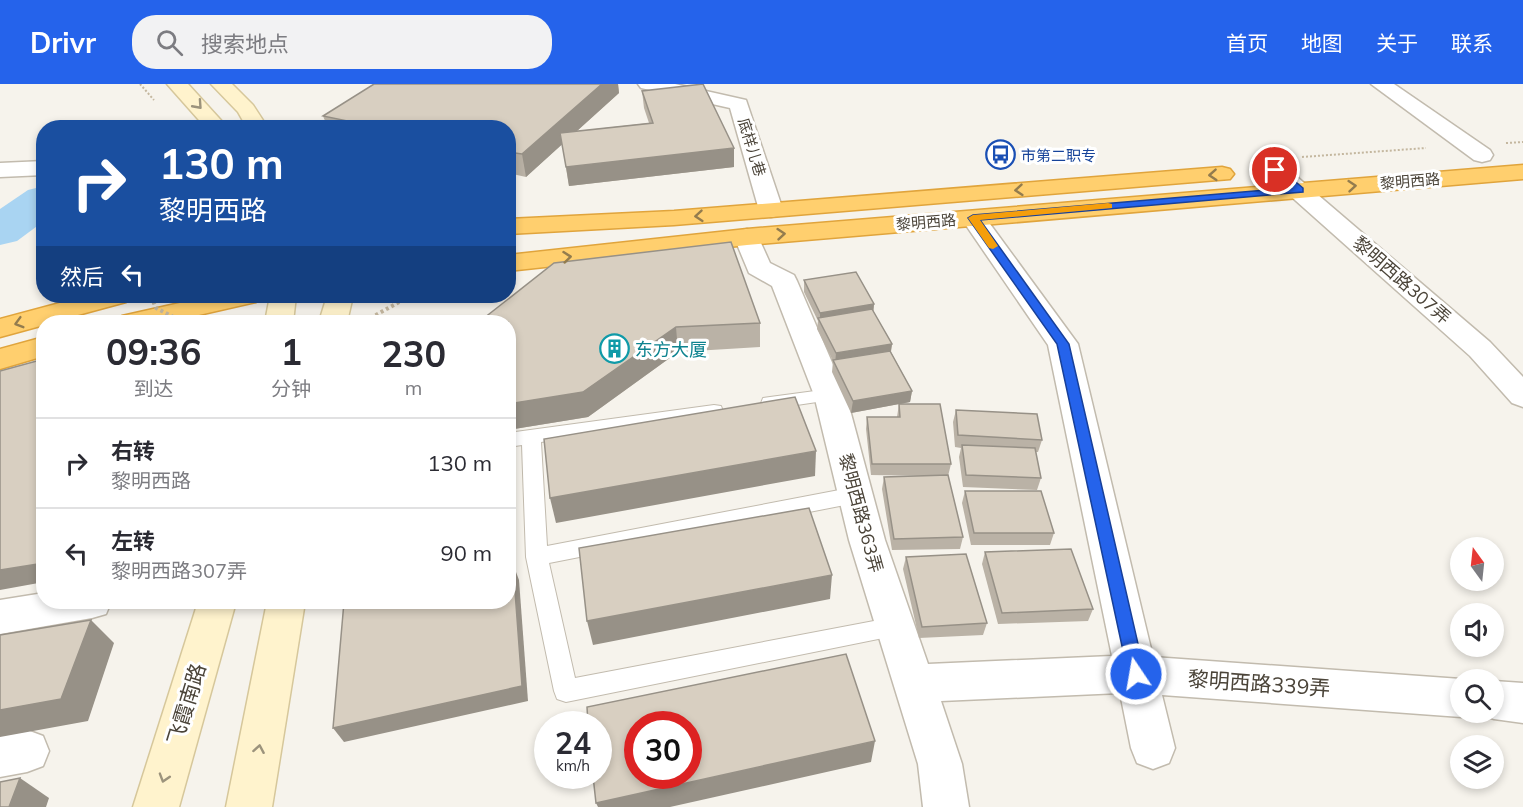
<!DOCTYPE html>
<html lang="zh">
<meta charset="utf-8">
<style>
body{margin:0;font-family:Mulish,"Noto Sans SC",sans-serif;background:#f2f2f3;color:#2b2b33;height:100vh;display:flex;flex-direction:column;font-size:22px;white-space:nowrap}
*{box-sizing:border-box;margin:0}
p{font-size:20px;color:#7c7c81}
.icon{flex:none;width:33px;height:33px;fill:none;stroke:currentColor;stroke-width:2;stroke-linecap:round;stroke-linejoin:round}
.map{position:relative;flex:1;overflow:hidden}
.sheet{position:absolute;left:36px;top:231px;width:480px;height:294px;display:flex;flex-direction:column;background:#fff;border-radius:24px;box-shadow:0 3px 9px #0003}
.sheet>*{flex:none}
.banner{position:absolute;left:36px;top:36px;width:480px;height:183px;border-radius:24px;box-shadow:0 3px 9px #0003;background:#1a4fa0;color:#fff;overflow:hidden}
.needle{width:39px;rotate:345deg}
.controls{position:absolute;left:1450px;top:453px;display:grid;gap:12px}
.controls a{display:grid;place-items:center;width:54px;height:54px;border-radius:50%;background:#fff;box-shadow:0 3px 9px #0003;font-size:30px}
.speed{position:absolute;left:534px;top:627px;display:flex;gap:12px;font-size:30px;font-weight:700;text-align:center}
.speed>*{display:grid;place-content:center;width:78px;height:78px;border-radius:50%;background:#fff;box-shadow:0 3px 9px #0003;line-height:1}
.speed small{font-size:15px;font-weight:400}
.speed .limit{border:9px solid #d22;background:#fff;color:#111}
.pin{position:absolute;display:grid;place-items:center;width:51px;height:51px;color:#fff;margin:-26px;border:3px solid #fff;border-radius:50%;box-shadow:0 2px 6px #0007}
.me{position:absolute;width:66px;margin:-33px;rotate:348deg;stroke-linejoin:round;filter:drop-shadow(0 0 4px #0008)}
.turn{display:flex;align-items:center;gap:21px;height:126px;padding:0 24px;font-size:27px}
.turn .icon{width:78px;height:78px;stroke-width:2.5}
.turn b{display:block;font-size:42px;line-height:51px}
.then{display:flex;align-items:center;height:57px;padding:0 24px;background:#0003;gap:12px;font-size:22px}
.eta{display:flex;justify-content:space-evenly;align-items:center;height:102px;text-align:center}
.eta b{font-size:36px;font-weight:700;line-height:42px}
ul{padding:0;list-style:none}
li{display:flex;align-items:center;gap:18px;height:90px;padding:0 24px;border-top:2px solid #e1e1e2}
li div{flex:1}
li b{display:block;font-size:22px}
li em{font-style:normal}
header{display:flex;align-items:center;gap:36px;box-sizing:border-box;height:84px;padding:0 30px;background:#2563eb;color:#fff}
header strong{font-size:28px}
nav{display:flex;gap:33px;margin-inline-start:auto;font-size:21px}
.search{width:420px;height:54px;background:#f2f2f3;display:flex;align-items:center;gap:15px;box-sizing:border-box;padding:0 21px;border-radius:24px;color:#7c7c81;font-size:22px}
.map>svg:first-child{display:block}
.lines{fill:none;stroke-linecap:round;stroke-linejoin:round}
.river{fill:#a9d4f2;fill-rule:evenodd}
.lane-casing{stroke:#c2bbae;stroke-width:2}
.street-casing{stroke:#c2bbae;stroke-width:3}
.secondary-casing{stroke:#d6c79b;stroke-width:3}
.highway-casing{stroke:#e0a43c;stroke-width:3}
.path-far1{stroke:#c4b79f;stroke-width:2;stroke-dasharray:2 2;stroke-linecap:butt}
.path{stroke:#c4b79f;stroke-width:4;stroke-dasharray:3 3;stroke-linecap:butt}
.lane{fill:#fff;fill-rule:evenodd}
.street{fill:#fff;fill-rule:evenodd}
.secondary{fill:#fff3cd;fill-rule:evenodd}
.highway{fill:#ffcf6e;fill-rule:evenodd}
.path-bridge{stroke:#c4b79f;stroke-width:4;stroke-dasharray:3 3;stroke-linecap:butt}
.wall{fill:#bab2a6}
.shaded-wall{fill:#979187}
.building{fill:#d8cfc1;stroke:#979187;stroke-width:1.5;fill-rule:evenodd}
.oneway{stroke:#9c937c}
.oneway2{stroke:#937c4e}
.route{fill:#2563eb;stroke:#184099;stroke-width:1.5}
.slow{fill:#f59e0b}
.labels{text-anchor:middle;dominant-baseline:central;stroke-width:6;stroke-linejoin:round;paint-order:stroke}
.far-street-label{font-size:15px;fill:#4b4439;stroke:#fff}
.far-transit-label{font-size:15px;fill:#164399;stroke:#fff;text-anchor:start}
.street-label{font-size:18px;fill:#4b4439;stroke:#fff}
.culture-label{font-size:18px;fill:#0d838f;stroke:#fff;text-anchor:start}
.near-street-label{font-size:21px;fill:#4b4439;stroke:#fff}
</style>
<header>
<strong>Drivr</strong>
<div class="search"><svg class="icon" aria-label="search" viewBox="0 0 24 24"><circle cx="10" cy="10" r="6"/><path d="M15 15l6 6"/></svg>搜索地点</div>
<nav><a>首页</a><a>地图</a><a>关于</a><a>联系</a></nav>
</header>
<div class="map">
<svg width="1523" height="723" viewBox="0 0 1523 723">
<rect width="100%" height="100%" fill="#f6f3ec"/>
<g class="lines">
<polygon class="river" points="44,102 44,137 17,157 0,161 0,125 28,106"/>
<defs>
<g id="lane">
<polygon points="830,305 837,307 839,311 837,315 770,325 763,324 761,319 763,314 770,313"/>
<polygon points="714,321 721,322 723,327 721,332 541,358 547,462 855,403 862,405 865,411 862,417 855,419 549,479 575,594 895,533 903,536 907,543 903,550 566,618 557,615 554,607 526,473 522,361 508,363 508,349"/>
</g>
<g id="street">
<polygon points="638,0 675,0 746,16 783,126 780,131 771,133 762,131 759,126 730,24 641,4"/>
<polygon points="1371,0 1394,0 1490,66 1493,71 1490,76 1482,78 1474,76"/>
<polygon points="44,77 44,91 0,93 0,79"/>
<polygon points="1275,79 1283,81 1490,258 1523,293 1523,323 1512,319 1470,272 1267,91 1264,86 1267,81"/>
<polygon points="973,127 982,129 1078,260 1153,573 1461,595 1463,596 1461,596 1461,628 1474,628 1461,633 1162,611 1175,664 1169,679 1153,685 1137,679 1131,664 1120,609 941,617 962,680 969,723 923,723 918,680 849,456 814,311 772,202 749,189 734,153 738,148 747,145 756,148 770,179 794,191 797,197 846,311 885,456 928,580 1112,572 1048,261 961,134 964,129"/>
<polygon points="44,509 44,518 111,518 106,530 92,534 0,550 0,516"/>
<polygon points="1494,597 1523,599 1523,639 1494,635 1479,630 1494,628"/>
<polygon points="27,646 43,652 49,667 43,682 27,688 0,693 0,651"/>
</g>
<g id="secondary">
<polygon points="167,0 188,0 228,44 206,44"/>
<polygon points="211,0 232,0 253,21 268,44 247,44 238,28"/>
<polygon points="270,212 296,212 293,238 265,238"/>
<polygon points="327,212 353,212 347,238 319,238"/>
<polygon points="198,518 236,518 179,723 133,723"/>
<polygon points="267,518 305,518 272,723 226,723"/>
</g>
<g id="highway">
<polygon points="1523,81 1523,95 747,161 508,187 508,171 747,145"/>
<polygon points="1222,83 1230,85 1234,90 1230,95 674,141 508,150 508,135 674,127"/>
<polygon points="86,212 130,212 126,218 52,238 44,238 44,241 0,253 0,235"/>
<polygon points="211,212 260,212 256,218 168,238 118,238 122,232"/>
<polygon points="44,253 44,272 0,285 0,265"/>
</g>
</defs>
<use href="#lane" class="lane-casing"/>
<use href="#street" class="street-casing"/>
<use href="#secondary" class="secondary-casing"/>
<use href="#highway" class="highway-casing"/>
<g class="path-far1">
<polyline points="140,0 154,16"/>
<polyline points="284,37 291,44"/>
<polyline points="1506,59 1523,58"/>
<polyline points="1302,73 1426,64"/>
</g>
<polyline class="path" points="365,237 410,212"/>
<use href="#lane" class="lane"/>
<use href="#street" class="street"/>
<use href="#secondary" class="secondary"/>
<use href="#highway" class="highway"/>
<polyline class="path-bridge" points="151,212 156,224 183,238"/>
</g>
<g class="wall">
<polygon points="374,0 618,0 619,9 577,47 649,39 644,24 642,7 734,64 734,83 569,102 562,60 526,93 508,89 508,44 328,44 323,32"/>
<polygon points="804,196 874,220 873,227 892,260 891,268 912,307 910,318 901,320 951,380 948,392 963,453 960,465 892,466 882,405 884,393 931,392 871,391 866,345 867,333 897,333 899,320 851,329 832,288 833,277 817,245 818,237 804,208"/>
<polygon points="508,238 760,239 760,263 678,268 588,333 508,346"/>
<polygon points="956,326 1042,356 1038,368 1036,368 1041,394 1037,406 963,403 959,373 961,364 955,363 953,338"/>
<polygon points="965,407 1054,449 1050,461 971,461 962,419"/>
<polygon points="985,468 1093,525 1088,537 998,540 982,480"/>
<polygon points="906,473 987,539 983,551 919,554 903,485"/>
</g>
<g class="shaded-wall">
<polygon points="602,0 618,0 619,9 526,93 522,70"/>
<polygon points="734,64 734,83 569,102 566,83"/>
<polygon points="874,220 873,232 820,237 820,229"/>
<polygon points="676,243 678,268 588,333 508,346 508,320"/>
<polygon points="892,260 890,272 835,281 836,269"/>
<polygon points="912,307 910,318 851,329 853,317"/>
<polygon points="816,367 815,392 556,439 550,414"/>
<polygon points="508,375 511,384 514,476 508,477"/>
<polygon points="44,479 44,498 0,506 0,486"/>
<polygon points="513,480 519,496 528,617 344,658 333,644"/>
<polygon points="832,491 830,515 593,561 587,537"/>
<polygon points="91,536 114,559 88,637 0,653 0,626"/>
<polygon points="875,657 871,678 670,723 598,723 596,719"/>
<polygon points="20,694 49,714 46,723 9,723"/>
</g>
<g class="building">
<polygon points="374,0 602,0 522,70 508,68 508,44 381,44 323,32"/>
<polygon points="703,0 734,64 566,83 560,49 653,39 642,7"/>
<polygon points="731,158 760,239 676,243 583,308 508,320 508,238 479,238 554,179"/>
<polygon points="856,188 874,220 820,229 804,196"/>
<polygon points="872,225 892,260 836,269 818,234"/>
<polygon points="890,267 912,307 853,317 833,276"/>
<polygon points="44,275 44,479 0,486 0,287"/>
<polygon points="795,313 816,367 550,414 544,355"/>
<polygon points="899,320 940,320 951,380 872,380 867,333 900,333"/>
<polygon points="956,326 1037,330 1042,356 958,351"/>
<polygon points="962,361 1035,364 1041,394 966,391"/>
<polygon points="948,391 963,453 894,455 884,393"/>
<polygon points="965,407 1041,407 1054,449 974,449"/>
<polygon points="809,424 832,491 587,537 579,464"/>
<polygon points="1071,465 1093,525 1002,529 985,468"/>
<polygon points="966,470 987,539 922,543 906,473"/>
<polygon points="513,480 522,602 333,644 344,518 508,518 508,481"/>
<polygon points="91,536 61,615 0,626 0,551"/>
<path d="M846,570L875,657L596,719L593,692H598V640H588L587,623ZM638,640H688V692H638Z"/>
<polygon points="20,694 9,723 0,723 0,698"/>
</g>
<defs><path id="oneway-chevron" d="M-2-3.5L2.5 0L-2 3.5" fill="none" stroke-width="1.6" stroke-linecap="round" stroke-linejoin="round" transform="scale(1.5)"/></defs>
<g class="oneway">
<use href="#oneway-chevron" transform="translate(198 21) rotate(48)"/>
<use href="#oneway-chevron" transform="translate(259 665) rotate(-80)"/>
<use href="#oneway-chevron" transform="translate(164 694) rotate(107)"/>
</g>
<g class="oneway2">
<use href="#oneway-chevron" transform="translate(1213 91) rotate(176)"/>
<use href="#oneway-chevron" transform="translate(1352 102) rotate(-5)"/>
<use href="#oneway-chevron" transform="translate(1019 106) rotate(175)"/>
<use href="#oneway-chevron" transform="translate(699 132) rotate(175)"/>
<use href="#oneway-chevron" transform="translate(781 150) rotate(-5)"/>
<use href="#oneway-chevron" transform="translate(567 173) rotate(-6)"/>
<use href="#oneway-chevron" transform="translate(19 239) rotate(164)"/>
</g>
<polygon class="route" points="1272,84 1279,84 1303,104 1303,108 980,136 1069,260 1145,590 1142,595 1136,598 1130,595 1128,590 1057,260 968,134 973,131 1291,104 1272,88"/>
<polygon class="slow" points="1108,119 1112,120 1112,124 980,136 998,162 993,165 989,164 968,134 973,131"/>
<defs>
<symbol id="bus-ring" viewBox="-11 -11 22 22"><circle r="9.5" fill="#fff" stroke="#1a4fb4" stroke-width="1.5"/><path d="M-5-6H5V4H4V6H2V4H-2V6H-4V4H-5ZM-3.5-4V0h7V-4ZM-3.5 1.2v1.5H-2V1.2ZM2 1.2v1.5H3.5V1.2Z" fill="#1a4fb4"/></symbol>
<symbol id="building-ring" viewBox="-11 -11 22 22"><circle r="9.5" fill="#fff" stroke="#0f9aa8" stroke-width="1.5"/><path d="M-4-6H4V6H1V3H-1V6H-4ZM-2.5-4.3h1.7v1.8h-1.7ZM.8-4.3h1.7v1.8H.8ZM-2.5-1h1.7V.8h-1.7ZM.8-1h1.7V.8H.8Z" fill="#0f9aa8"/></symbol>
</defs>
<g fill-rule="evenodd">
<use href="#bus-ring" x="984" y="54" width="33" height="33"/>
<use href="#building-ring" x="598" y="248" width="33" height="33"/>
</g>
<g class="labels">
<g class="far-street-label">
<text transform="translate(752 63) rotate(73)">底样儿巷</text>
<text transform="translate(1410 97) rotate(-5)">黎明西路</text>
<text transform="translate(926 138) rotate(-5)">黎明西路</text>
</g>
<g class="far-transit-label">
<text x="1021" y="71">市第二职专</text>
</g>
<g class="street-label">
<text transform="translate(1402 196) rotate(41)">黎明西路307弄</text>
<text transform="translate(861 429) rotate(75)">黎明西路363弄</text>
</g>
<g class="culture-label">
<text x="635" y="265">东方大厦</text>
</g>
<g class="near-street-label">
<text transform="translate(1259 599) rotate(4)">黎明西路339弄</text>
<text transform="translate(186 620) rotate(-73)">飞霞南路</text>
</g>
</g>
</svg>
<div class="controls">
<a><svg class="needle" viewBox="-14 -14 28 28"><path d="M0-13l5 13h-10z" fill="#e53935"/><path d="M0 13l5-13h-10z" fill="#7c7c81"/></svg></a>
<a><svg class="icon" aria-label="sound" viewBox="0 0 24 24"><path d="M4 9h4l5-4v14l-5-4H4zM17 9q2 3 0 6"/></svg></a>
<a><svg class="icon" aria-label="search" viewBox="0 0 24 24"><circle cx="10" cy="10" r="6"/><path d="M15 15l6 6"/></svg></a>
<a><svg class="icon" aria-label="layers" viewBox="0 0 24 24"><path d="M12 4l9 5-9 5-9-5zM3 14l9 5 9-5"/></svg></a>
</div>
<div class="speed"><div>24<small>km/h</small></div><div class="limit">30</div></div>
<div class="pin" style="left:1275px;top:86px;background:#d93025"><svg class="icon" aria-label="arrive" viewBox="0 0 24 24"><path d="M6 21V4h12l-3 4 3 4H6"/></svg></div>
<svg class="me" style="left:1136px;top:590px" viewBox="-20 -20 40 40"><circle r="17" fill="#2563eb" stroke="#fff" stroke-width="3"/><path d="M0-11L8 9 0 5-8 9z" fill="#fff"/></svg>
<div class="banner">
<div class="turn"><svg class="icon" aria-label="right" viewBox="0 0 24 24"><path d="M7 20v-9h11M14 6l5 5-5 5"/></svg><div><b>130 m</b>黎明西路</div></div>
<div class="then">然后<svg class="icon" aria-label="left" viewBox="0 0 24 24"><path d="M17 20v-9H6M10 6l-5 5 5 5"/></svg></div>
</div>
<section class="sheet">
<div class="eta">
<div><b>09:36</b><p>到达</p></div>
<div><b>1</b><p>分钟</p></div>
<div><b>230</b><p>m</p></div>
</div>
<ul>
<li><svg class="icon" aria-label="right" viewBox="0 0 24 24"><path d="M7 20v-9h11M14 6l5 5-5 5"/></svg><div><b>右转</b><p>黎明西路</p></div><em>130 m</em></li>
<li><svg class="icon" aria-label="left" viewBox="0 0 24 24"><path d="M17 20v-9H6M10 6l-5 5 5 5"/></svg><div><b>左转</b><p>黎明西路307弄</p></div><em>90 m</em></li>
</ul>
</section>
</div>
